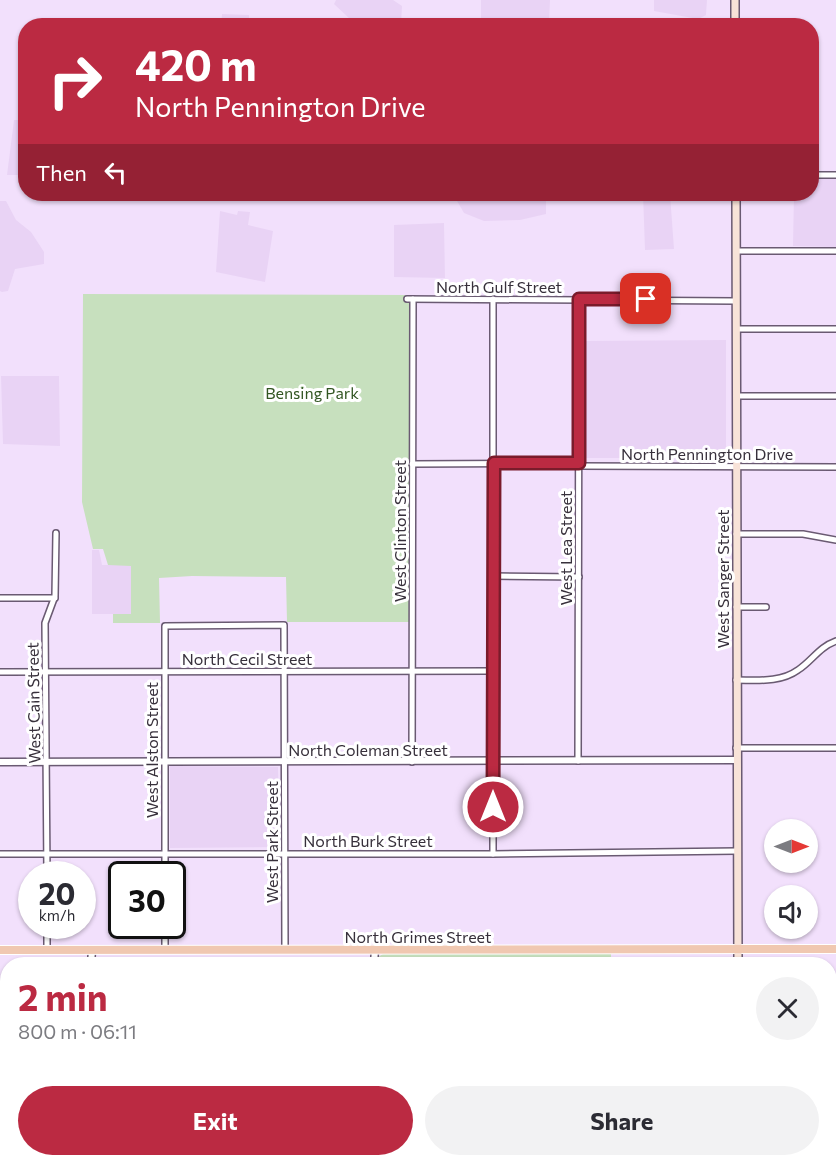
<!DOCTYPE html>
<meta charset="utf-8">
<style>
body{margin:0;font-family:Commissioner,sans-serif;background:#f2f2f3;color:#2b2b33;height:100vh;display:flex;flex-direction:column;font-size:22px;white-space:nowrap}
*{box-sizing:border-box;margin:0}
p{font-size:20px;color:#7c7c81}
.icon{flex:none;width:33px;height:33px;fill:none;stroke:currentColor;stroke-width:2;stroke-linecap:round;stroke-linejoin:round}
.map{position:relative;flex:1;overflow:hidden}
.panel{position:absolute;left:0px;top:957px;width:837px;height:210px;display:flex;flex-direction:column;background:#fff;border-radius:24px 24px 0 0;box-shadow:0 2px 4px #0004}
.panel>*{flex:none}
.hud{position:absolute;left:18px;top:18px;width:801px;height:183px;border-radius:24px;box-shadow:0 2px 4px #0004;background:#bb2a42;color:#fff;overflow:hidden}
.needle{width:39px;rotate:90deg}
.buttons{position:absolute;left:764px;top:819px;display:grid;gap:12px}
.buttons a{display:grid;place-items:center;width:54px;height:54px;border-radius:50%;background:#fff;box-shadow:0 2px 4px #0004;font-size:30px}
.speed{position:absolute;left:18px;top:861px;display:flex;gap:12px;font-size:30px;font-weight:700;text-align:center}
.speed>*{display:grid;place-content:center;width:78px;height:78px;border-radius:50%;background:#fff;box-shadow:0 2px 4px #0004;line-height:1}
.speed small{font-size:15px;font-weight:400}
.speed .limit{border:3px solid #111;border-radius:9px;background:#fff;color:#111}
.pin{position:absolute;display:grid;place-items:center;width:51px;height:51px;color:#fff;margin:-26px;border-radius:12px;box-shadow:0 3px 9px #0006}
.me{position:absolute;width:66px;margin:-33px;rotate:0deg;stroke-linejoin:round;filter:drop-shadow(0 0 4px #0008)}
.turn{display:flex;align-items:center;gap:21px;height:126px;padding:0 18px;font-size:27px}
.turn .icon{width:78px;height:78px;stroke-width:2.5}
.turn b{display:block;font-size:42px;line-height:51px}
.then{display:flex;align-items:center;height:57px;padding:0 18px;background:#0003;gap:12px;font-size:22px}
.round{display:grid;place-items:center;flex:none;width:63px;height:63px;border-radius:32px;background:#f2f2f3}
.summary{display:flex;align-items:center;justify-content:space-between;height:102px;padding:0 18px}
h1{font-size:36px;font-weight:700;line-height:45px;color:#bb2a42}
.cta{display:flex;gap:12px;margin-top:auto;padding:12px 18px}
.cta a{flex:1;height:69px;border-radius:36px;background:#bb2a42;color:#fff;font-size:24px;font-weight:700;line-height:69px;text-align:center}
.cta a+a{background:#f2f2f3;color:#2b2b33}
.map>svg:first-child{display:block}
.built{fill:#e9d3f5}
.green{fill:#c7e0be}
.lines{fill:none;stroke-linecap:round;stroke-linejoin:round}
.minor-casing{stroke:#6a5a72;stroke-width:8}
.tertiary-casing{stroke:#6a5a72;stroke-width:9}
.secondary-casing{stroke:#6a5a72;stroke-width:10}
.primary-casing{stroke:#fff;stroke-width:10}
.minor{stroke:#fff;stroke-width:5}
.tertiary{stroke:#fff;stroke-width:6}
.secondary{stroke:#f8e3d8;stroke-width:7}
.primary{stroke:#f0c8b1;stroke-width:8}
.rail-casing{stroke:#4a424f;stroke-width:4}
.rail{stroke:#fff;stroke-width:1.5;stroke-dasharray:4.5;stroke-linecap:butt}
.route-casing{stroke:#7a1b2b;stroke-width:15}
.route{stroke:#bb2a42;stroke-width:10}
.labels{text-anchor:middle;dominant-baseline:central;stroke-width:6;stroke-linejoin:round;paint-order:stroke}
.street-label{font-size:16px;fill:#37303b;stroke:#fff}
.park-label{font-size:16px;fill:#325622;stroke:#fff}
</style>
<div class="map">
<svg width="836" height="1167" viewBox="0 0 836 1167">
<rect width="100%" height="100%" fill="#f2e0fc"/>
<g class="built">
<polygon points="336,0 393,0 402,6 401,25 354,25 348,17 334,4"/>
<polygon points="481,0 550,0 549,23 511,22 510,25 495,26 495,22 484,22 481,18"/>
<polygon points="654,0 707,0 706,15 698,19 654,11"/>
<polygon points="222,14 249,15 249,25 221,25"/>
<polygon points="14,120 25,120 25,175 7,175"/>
<polygon points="812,179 836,179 836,247 793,246 794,194 812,194"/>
<polygon points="453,194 546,194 546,214 520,220 484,221 464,213"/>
<polygon points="643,194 670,194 674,249 645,250"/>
<polygon points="0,201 6,201 16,220 31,232 44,252 44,264 15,269 8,291 2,292 0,291"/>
<polygon points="220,211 237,215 238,211 250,212 248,225 273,231 265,282 216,272"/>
<polygon points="444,223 445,278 394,277 394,225"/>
<polygon points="726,340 726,458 586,458 585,341"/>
<polygon points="1,376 59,376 60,446 3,444"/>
<polygon points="92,550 99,550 102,565 131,565 131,614 92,614"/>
<polygon points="170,766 278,767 280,844 278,847 170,848"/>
</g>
<g class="green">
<polygon points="83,294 409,295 409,622 287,622 286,577 192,576 159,578 160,623 113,623 113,614 131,614 131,566 108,565 103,549 93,549 82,502"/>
<polygon points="383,954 611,954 611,964 377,964 378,957"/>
</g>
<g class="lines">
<defs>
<g id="minor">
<polyline points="812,175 836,175"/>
<polyline points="736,251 836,251"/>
<polyline points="407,299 736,301"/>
<polyline points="736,329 836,329"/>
<polyline points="736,396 836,396"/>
<polyline points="412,464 579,463"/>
<polyline points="579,466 836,467"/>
<polyline points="736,534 803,534 836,540"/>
<polyline points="494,576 579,577"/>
<polyline points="0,598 55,598"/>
<polyline points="736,607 766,607"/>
<polyline points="0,672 493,671"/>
<path d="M736,680C757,680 780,683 798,670C812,661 819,647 836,641"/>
<polyline points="736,748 836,748"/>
<polyline points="578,761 579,299"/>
<polyline points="412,762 413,299"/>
<polyline points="0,854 493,854 737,851"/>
<polyline points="493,854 493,299"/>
<polyline points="47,874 45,623 55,596 56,533"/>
<polyline points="165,874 165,626 284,625 285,950"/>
<polyline points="165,926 165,950"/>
<polyline points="47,950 47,926"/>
<polyline points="468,1160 468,1167"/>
<polyline points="185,1167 185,1160"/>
<polyline points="280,1167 280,1160"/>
</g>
<g id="tertiary">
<polyline points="0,762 736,760"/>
<polyline points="91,964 92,950"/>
<polyline points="374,964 375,949"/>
<polyline points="0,1136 8,1136"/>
<polyline points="91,1167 91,1160"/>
<polyline points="374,1167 374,1160"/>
<polyline points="563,1167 563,1160"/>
</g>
<g id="secondary">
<polyline points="735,0 735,26"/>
<polyline points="736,194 738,964"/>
<polyline points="740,1167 740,1160"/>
</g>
<polyline id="primary" points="0,950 836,949"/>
</defs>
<use href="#minor" class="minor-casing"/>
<use href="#tertiary" class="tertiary-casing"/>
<use href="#secondary" class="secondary-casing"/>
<use href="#primary" class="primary-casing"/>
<use href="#minor" class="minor"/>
<use href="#tertiary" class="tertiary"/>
<use href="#secondary" class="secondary"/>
<use href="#primary" class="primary"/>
<defs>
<g id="rail">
<polyline points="0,1033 8,1033"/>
<polyline points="830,1033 836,1033"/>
<polyline points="0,1062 8,1061"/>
</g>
</defs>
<use href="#rail" class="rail-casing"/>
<use href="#rail" class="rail"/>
</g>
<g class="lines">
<defs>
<polyline id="route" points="493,807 494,463 579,463 579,299 646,299"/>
</defs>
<use href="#route" class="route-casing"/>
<use href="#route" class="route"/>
</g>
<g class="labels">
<g class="street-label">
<text x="499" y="286">North Gulf Street</text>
<text x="707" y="453">North Pennington Drive</text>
<text transform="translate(399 531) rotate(-90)">West Clinton Street</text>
<text transform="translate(565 548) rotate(-90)">West Lea Street</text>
<text transform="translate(722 579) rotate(-90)">West Sanger Street</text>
<text x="247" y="658">North Cecil Street</text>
<text transform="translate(33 703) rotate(-91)">West Cain Street</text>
<text x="368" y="749">North Coleman Street</text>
<text transform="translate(151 750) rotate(-90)">West Alston Street</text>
<text x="368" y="840">North Burk Street</text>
<text transform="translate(271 842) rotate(-90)">West Park Street</text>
<text x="418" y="936">North Grimes Street</text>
</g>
<g class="park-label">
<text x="312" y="392">Bensing Park</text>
</g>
</g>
</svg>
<div class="buttons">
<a><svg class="needle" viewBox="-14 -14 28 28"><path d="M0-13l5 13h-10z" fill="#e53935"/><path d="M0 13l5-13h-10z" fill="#7c7c81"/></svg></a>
<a><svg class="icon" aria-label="sound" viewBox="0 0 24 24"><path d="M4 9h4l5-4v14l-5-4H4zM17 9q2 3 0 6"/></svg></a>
</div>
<div class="speed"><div>20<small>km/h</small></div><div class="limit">30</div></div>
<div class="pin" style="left:646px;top:299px;background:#d93025"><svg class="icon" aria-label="arrive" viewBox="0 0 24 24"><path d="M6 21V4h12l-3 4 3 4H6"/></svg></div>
<svg class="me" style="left:493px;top:807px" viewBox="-20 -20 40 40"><circle r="17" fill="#bb2a42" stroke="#fff" stroke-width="3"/><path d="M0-11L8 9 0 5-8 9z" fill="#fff"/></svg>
<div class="hud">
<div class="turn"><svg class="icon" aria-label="right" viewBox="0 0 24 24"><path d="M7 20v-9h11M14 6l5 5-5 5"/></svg><div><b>420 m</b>North Pennington Drive</div></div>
<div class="then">Then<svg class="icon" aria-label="left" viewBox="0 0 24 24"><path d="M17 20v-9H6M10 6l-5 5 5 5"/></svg></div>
</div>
<section class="panel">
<div class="summary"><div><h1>2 min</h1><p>800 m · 06:11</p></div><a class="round"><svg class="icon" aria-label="close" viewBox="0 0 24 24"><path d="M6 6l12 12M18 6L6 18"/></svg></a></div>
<div class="cta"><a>Exit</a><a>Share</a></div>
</section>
</div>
